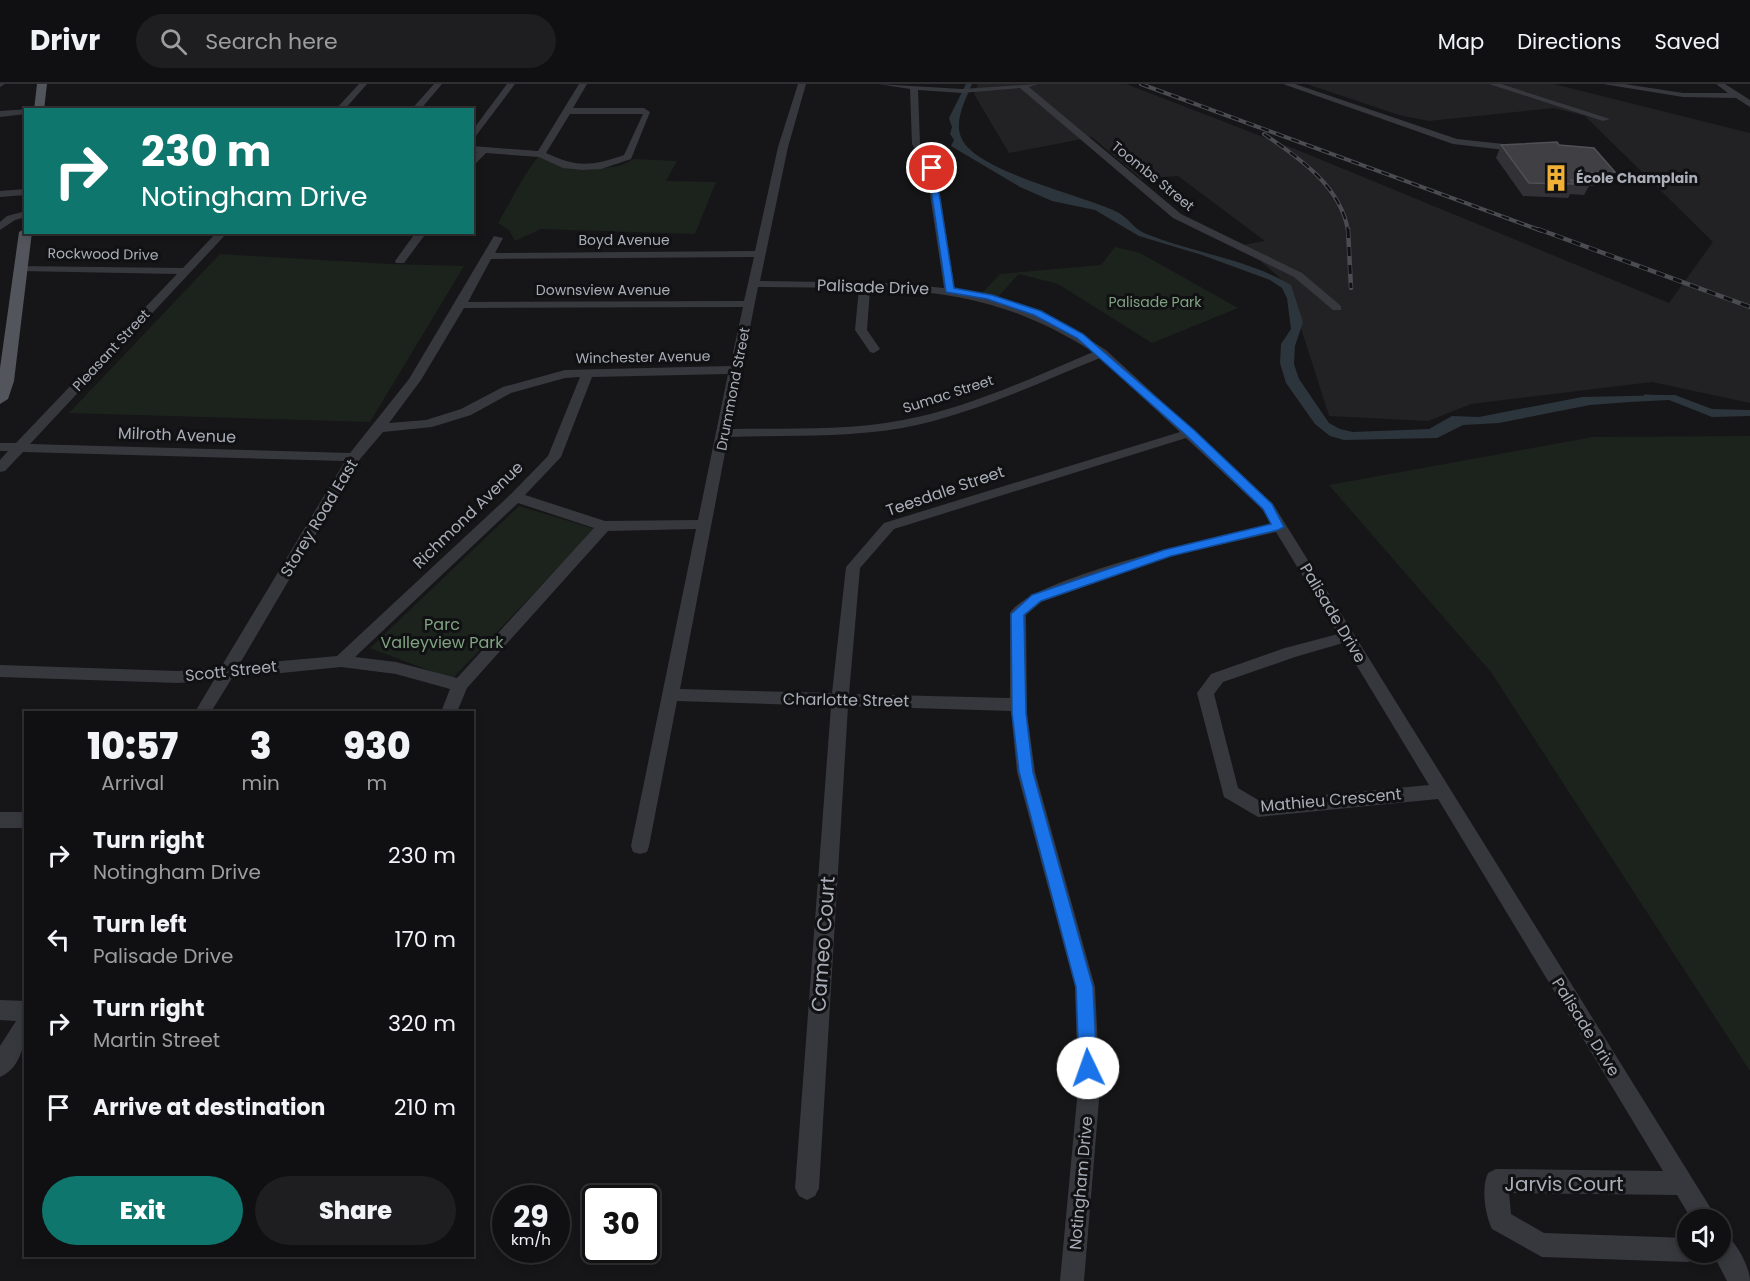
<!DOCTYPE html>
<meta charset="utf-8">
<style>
body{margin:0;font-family:Poppins,sans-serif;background:#1e1e20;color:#f1f3f6;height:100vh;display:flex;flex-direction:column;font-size:22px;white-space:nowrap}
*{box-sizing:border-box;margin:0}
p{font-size:20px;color:#9c9d9f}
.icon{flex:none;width:33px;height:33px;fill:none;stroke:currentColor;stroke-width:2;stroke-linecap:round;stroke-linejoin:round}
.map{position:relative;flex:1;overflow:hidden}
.drawer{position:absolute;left:24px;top:627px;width:450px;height:546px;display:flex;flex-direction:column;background:#101012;border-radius:0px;box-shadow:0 3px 9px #0003,0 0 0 2px #303032}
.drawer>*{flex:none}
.guide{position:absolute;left:24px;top:24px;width:450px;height:126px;border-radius:0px;box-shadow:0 3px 9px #0003,0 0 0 2px #303032;background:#0f766e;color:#fff;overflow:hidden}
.buttons{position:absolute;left:1677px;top:1125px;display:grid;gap:12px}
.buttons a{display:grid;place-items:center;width:54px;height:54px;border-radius:50%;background:#101012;box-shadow:0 3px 9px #0003,0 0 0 2px #303032;font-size:30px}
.speed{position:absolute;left:492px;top:1101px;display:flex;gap:12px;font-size:30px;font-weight:700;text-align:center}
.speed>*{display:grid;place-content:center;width:78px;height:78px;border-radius:50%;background:#101012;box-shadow:0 3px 9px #0003,0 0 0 2px #303032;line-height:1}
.speed small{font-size:15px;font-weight:400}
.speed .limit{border:3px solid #111;border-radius:9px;background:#fff;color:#111}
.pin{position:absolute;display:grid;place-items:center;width:51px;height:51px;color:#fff;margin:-26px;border:3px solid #fff;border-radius:50%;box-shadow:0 2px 6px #0007}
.me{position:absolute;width:66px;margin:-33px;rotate:357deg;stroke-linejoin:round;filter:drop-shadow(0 0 4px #0008)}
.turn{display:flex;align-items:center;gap:21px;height:126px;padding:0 18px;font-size:27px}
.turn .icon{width:78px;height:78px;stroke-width:2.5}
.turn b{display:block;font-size:42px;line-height:51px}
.eta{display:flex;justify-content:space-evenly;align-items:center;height:102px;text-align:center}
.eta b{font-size:36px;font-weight:800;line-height:42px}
.cta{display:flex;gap:12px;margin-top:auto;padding:12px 18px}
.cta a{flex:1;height:69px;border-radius:36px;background:#0f766e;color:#fff;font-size:24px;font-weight:800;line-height:69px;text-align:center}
.cta a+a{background:#1e1e20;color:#f1f3f6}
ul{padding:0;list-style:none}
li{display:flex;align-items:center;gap:18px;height:84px;padding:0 18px}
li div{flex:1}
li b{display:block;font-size:22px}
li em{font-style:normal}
header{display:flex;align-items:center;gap:36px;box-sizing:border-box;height:84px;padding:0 30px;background:#101012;border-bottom:2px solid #303032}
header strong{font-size:28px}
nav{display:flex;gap:33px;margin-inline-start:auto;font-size:21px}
.search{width:420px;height:54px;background:#1e1e20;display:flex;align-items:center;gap:15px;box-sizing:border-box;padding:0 21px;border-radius:33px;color:#9c9d9f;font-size:22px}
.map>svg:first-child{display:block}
.built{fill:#222225}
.green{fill:#1c231d}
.water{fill:#2c353c}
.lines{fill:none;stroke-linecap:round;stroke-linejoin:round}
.stream{stroke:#2c353c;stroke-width:3}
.minor{fill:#37383d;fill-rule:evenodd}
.major{fill:#53555c;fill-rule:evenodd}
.rail-far1-casing{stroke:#4a4c52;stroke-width:4}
.rail-casing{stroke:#4a4c52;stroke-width:4.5}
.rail-far1{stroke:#111113;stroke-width:2;stroke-dasharray:8;stroke-linecap:butt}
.rail{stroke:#111113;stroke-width:3;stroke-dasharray:9;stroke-linecap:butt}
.wall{fill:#323236}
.building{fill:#3f3f44;stroke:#4f5156;stroke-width:1.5}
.route{fill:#1a73e8;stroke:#114b97;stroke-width:1.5}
.labels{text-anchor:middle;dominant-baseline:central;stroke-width:6;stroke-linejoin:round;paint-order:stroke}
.far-street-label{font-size:14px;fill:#a8adb8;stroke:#111113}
.far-poi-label{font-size:14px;font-weight:bold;fill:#a8adb8;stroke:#111113;text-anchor:start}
.far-park-label{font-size:14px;fill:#7fa381;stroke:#111113}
.street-label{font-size:16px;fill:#a8adb8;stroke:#111113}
.park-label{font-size:16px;fill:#7fa381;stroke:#111113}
.near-street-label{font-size:20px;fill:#a8adb8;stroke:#111113}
</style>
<header>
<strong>Drivr</strong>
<div class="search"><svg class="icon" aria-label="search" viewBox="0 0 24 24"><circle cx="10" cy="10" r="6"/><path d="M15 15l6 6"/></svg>Search here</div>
<nav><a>Map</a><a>Directions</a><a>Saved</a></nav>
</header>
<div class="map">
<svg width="1750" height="1197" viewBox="0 0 1750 1197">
<rect width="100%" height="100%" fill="#161618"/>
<polygon class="built" points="978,0 1126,0 1295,65 1669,219 1713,158 1585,32 1554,24 1429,37 1399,31 1307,0 1554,0 1750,49 1750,319 1652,298 1471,320 1428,337 1329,332 1287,200 1242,161 1265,157 1178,92 1141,95 1092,53 1009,69 974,10"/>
<g class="green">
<path d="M539,72L562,83L588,86L620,82L634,75L677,77L666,97L716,98L695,150L541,145L515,157L509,146L498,139C512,116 522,92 539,72Z"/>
<polygon points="1115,163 1140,169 1238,224 1152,259 1058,200 1019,190 998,213 982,209 1000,190 1101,181"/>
<polygon points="220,170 389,180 464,182 370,338 69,329"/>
<polygon points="1750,352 1750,987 1491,588 1329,401 1593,353"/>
<polygon points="519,422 595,445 452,595 370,564"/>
</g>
<path class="water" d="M966,0H972C966,15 954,36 961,53C973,87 1083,111 1115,127C1127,132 1133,144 1144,149C1192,169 1245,174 1291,201L1303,238L1295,262L1294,280L1299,295L1329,339L1340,345L1353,348L1429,345L1452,332L1479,333L1582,313L1675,311L1712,325L1750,326V332L1712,333L1669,316L1630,318L1590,321L1499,339L1463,341L1437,354L1344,356L1330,352L1315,340L1286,299L1280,279L1281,260L1291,245L1287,214L1282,204L1270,196L1202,171L1139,152L1095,126L1052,117L1020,103L951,62L954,56L950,50L952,43L949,34Z"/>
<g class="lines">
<polyline class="stream" points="1645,312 1676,313"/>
<g class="minor">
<polygon points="0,0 5,0 0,3"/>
<polygon points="359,0 367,0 344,26 335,26"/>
<polygon points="434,0 442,0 420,26 411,26"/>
<polygon points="507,0 515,0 472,57 472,47"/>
<path d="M579,0H587L573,24H644L650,28L631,75L601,85L583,86L563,84L539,73L486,69L472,83V73L477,68H472V62L538,67ZM570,30H643L624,71C591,82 578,84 546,69Z"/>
<path d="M798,0H806L788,63L760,197L891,199L944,204L926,84L912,60L910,5L878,0L962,5L1038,0L1029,3L1181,130L1302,189L1341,222V226H1333L1294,193L1173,134L1020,4L962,9L918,6L920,60L936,84L955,206L1025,222L1066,241L1106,266L1273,420L1718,1136H1692L1677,1111L1509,1109L1511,1130L1544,1149L1688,1154V1168H1699L1697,1175L1688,1178L1542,1173L1492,1145C1485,1130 1481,1104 1488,1089L1496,1085L1663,1087L1438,715L1258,733L1224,713L1197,609L1211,590L1285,564L1338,550L1276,448L1171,472L1041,518L1026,531L1027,629L1035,688L1095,903L1100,1004L1084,1197H1060L1078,1004L1075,903L1017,688L1011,627L848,622L819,1104L815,1112L807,1116L799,1112L795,1104L831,622L677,617L649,762L647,768L640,770L633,768L631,762L696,445L608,447L467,604L457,628H441L450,605L396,590L341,583L232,594L211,628H195L214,596L178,599L0,593V581L178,587L221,583L345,377L23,368L5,387L0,388V376L8,367H0V359H16L177,190L20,187L15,184L16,182L183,184L217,148H228L30,360L350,369L409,295L494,152L503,154L495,169L755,167L778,63ZM754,173L744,217L468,218L491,175ZM758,203L859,204L855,246L870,268L874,269L880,265L867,246L870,205C957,207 1019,221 1093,268C1031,294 969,324 903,336C846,347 788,344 730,345ZM743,223L730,282L565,286L503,303L461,325L426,336L389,339L421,296L464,224ZM1100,274L1180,348L884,439L846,483L832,609L680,605L728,353C786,351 845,354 902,344C971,331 1036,300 1100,274ZM728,290L698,436L605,437L525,411L561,373L592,293ZM580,293L548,372L511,410L337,572L239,581L360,375L383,348L432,343L471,331L511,309L565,294ZM1186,354L1263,426L1271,440C1224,451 1032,493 1010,529V614L849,610L860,484L894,445ZM518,419L594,444L457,594L396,578L355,573ZM1343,559L1429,701L1260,717L1238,704L1214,610L1223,598L1295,573Z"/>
<polygon points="1283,0 1295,0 1457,55 1522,62 1527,65 1522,68 1453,60"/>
<polygon points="1489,0 1501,0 1610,35 1603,37"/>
<polygon points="1603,0 1624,0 1683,9 1728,9 1716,0 1725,0 1750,16 1750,23 1736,14 1683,13"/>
<polygon points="29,25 26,26 26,30 0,33 0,27"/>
<polygon points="26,105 26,111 0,113 0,107"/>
<polygon points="26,127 26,133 15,136 0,146 0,138 7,132"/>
<polygon points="416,148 427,148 404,179 396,179 395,177"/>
<rect x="0" y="728" width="26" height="16"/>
<path d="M0,916L26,917C26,942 28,981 0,993V962L16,937L0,936Z"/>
<path d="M1720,1147C1734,1153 1750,1182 1750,1197H1727L1712,1168H1720Z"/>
</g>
<g class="major">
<polygon points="37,0 47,0 44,26 34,26"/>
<polygon points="26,144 26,148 32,148 14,297 8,315 0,320 0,284 19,148"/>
</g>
<defs>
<g id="rail-far1">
<polyline points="1141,0 1542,147"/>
<path d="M1264,50C1299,74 1341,102 1348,147"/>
</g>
<g id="rail">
<polyline points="1348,145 1351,204"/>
<polyline points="1538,145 1750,223"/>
</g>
</defs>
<use href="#rail-far1" class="rail-far1-casing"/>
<use href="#rail" class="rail-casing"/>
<use href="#rail-far1" class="rail-far1"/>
<use href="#rail" class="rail"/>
</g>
<polygon class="wall" points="1501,61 1615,88 1608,101 1589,102 1584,111 1570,110 1568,114 1523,112 1496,74"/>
<polygon class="building" points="1557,58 1559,61 1594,64 1615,88 1584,89 1591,97 1571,96 1574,100 1529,99 1501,61"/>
<polygon class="route" points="932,82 935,84 954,204 992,211 1041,227 1083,250 1194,346 1272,420 1284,443 1278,446 1171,472 1041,517 1024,531 1026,629 1033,688 1093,903 1097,984 1095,990 1088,993 1082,990 1079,984 1076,903 1019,688 1012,629 1011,530 1032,511 1164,466 1271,440 1263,425 1186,351 1077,254 1034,231 987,215 946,208 928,84"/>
<defs>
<symbol id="building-bare" viewBox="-9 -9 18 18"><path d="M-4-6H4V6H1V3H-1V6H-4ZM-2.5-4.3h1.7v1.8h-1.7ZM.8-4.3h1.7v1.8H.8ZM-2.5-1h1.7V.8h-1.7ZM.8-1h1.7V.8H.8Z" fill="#f2b134" stroke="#111113" stroke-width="2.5" paint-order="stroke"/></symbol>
</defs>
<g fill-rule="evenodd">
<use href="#building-bare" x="1537" y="75" width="38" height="38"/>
</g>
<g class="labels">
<g class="far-street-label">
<text transform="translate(1153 92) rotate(39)">Toombs Street</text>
<text x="624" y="156">Boyd Avenue</text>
<text transform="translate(103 170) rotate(1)">Rockwood Drive</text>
<text x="603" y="206">Downsview Avenue</text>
<text transform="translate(111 266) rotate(-47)">Pleasant Street</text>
<text transform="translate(643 273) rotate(-1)">Winchester Avenue</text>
<text transform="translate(733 305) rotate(-79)">Drummond Street</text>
<text transform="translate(948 310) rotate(-18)">Sumac Street</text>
</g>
<g class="far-poi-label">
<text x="1576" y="94">École Champlain</text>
</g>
<g class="far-park-label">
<text x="1155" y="218">Palisade Park</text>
</g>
<g class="street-label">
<text transform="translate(873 203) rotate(2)">Palisade Drive</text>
<text transform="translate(177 351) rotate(2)">Milroth Avenue</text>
<text transform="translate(945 407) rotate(-19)">Teesdale Street</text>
<text transform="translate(468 431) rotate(-44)">Richmond Avenue</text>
<text transform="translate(319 434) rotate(-59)">Storey Road East</text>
<text transform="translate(1333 529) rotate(59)">Palisade Drive</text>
<text transform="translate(231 587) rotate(-6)">Scott Street</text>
<text transform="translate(846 616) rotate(1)">Charlotte Street</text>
<text transform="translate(1331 716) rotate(-5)">Mathieu Crescent</text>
<text transform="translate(1586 943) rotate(58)">Palisade Drive</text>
<text transform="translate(1081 1099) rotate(-85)">Notingham Drive</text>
</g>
<g class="park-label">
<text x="442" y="540">Parc<tspan x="442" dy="18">Valleyview Park</tspan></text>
</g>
<g class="near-street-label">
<text transform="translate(823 860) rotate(-86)">Cameo Court</text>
<text x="1564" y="1100">Jarvis Court</text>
</g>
</g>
</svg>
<div class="buttons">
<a><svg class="icon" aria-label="sound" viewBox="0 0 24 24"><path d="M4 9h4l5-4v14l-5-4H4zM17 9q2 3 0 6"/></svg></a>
</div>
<div class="speed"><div>29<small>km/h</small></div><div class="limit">30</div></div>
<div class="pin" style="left:932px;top:84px;background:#d93025"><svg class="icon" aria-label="arrive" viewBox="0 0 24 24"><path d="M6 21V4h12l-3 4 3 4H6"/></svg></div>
<svg class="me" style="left:1088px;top:984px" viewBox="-20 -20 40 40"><circle r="19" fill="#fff"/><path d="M0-13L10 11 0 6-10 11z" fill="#1a73e8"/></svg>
<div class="guide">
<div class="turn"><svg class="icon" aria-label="right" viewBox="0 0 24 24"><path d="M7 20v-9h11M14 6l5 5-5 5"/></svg><div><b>230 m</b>Notingham Drive</div></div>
</div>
<section class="drawer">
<div class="eta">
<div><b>10:57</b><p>Arrival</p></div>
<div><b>3</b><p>min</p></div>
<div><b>930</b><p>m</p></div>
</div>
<ul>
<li><svg class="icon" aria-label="right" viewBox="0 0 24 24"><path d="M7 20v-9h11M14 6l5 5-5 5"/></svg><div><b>Turn right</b><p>Notingham Drive</p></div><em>230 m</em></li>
<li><svg class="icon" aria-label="left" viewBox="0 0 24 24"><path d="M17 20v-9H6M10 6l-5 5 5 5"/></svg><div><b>Turn left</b><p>Palisade Drive</p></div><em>170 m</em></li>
<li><svg class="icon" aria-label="right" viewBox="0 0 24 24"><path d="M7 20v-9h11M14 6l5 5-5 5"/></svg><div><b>Turn right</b><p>Martin Street</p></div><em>320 m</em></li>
<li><svg class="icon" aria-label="arrive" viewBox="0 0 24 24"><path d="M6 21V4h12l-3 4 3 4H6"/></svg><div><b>Arrive at destination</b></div><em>210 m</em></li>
</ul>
<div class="cta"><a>Exit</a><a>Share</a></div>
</section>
</div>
